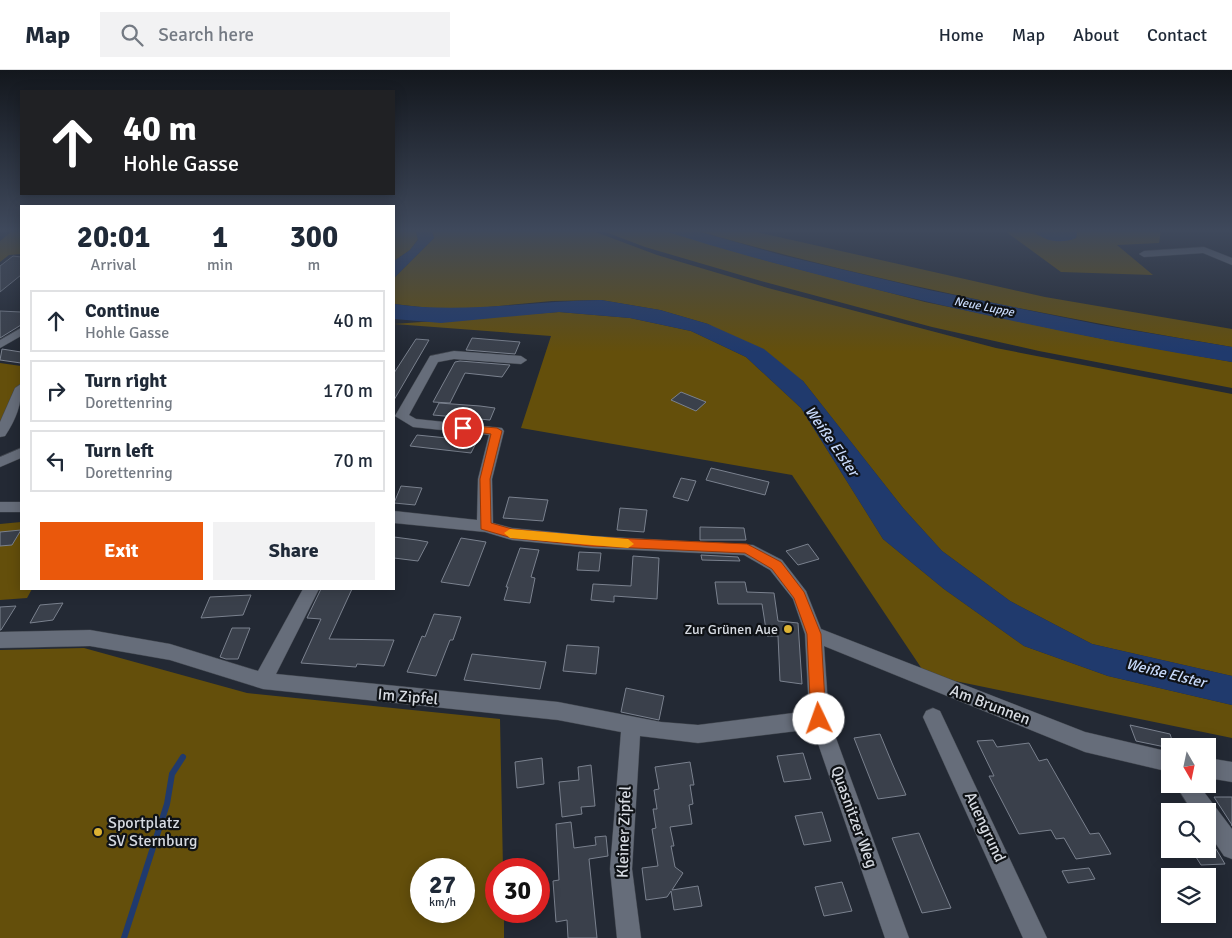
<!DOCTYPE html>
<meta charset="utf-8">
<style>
body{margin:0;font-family:Signika,sans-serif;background:#f2f2f3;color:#1f2937;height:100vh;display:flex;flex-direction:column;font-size:19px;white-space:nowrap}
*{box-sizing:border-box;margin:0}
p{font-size:16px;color:#747a83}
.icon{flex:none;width:28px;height:28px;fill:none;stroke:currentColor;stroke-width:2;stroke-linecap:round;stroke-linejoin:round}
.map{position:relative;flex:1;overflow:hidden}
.details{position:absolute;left:20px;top:135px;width:375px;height:385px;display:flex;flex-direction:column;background:#fff;border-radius:0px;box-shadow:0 2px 12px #0003}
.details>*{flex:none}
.banner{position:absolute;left:20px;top:20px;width:375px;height:105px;border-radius:0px;box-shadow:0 2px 12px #0003;background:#202124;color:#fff;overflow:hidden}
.needle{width:32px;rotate:171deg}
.tools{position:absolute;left:1161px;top:668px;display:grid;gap:10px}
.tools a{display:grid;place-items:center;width:55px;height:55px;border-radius:0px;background:#fff;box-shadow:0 2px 12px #0003;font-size:25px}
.speed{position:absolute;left:410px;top:788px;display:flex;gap:10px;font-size:25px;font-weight:700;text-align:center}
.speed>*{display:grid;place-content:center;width:65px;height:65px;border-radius:50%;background:#fff;box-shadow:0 2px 12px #0003;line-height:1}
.speed small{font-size:12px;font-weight:400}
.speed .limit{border:8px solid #d22;background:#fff;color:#111}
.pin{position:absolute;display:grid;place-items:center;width:42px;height:42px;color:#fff;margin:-21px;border:2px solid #fff;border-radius:50%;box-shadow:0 1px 5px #0007}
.me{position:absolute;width:55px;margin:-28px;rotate:357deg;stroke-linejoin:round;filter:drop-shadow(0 0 4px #0008)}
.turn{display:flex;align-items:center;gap:18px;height:105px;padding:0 20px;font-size:22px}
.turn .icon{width:65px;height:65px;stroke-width:2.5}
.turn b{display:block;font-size:35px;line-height:42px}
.eta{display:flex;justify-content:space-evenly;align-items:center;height:85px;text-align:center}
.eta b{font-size:30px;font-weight:700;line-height:35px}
.primary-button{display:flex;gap:10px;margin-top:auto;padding:10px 20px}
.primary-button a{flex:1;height:58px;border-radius:0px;background:#ea580c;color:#fff;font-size:20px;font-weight:700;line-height:58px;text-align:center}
.primary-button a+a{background:#f2f2f3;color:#1f2937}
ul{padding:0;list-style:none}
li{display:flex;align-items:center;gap:15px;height:62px;margin:0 10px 8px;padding:0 10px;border:2px solid #e0e1e3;border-radius:0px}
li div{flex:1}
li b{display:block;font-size:19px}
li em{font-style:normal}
header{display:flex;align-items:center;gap:30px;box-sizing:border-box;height:70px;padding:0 25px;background:#fff;border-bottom:1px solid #e0e1e3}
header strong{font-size:24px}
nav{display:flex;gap:28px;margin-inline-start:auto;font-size:18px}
.search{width:350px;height:45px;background:#f2f2f3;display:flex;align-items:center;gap:12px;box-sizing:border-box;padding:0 18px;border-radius:0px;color:#747a83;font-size:19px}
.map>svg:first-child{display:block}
.green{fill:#644f0b;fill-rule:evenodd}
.water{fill:#203a6d}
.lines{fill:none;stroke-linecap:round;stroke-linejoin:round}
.stream{stroke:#203a6d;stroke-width:6}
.building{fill:#3a404b;stroke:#7a818e}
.minor-casing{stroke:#41464e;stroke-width:1}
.minor{fill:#666d7a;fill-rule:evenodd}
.route{fill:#ea580c;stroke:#983908}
.slow{fill:#f59e0b}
.poi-dot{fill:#dcb233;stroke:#0f1216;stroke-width:2}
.labels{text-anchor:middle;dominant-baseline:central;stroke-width:4.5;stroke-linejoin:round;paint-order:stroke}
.far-water-label{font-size:12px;font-style:italic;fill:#c8dafb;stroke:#0f1216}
.poi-label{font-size:14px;fill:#d6dae1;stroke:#0f1216;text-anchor:end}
.water-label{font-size:15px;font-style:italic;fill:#c8dafb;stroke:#0f1216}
.near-street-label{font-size:16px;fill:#d6dae1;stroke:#0f1216}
.near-poi-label{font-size:16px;fill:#d6dae1;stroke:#0f1216;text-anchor:start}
</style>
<header>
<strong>Map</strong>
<div class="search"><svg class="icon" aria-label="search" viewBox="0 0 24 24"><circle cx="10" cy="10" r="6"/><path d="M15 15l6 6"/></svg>Search here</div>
<nav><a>Home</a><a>Map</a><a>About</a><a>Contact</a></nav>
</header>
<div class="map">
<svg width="1232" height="868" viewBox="0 0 1232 868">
<rect width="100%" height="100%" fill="#232934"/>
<g class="green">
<polygon points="12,161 21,161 21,184 9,185 0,192 0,171"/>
<polygon points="394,161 416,161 418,169 410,180 394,191"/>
<polygon points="432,161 593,161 657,185 768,218 996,278 1232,324 1232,606 1092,574 1010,531 942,481 903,438 803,311 708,254 660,240 601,230 552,231 477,238 438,239 394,234 394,208 434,168"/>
<polygon points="603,161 665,161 771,192 925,232 1108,270 1232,292 1232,318 1039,281 932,257 761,211 645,177"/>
<path d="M697,161H752L1045,227L1232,259V277C1052,247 873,211 697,161Z"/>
<polygon points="1005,161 1034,161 1038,165 1076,168 1077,161 1161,161 1159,173 1117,175 1153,205 1061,202"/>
<polygon points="559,242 630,248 691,261 746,287 801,338 883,469 944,519 1024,576 1108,606 1232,635 1232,668 926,605 792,405 521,358 551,266 394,254"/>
<polygon points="0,293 21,296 21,314 15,321 0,357"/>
<polygon points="21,452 21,519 32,519 27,528 0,530 0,454"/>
<path d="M84,578L247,623L500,649L503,799H496V841H504V868H0V580ZM421,799H464V841H421Z"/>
</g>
<g class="water">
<polygon points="414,161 432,161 434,168 394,208 394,191 410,180 418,170 416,161"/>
<path d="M665,161H697L781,185L929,220L1101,255L1232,277V292C1105,272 979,245 854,214C791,198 727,181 665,161Z"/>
<path d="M1034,161H1077L1076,168C1063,174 1044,172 1034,161Z"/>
<path d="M601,230L660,240L708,254L764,279L803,311L903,438L942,481L1010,531L1092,574L1232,606V635L1108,606L1024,576L944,519L883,469L801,338L746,287L691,261L630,248L559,242L441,253L394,249V234C463,244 532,231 601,230Z"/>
</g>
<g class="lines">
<polyline class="stream" points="124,868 167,734 172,704 183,687"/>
</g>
<g class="building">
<polygon points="13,186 21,187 21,205 0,222 0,196"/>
<polygon points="0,241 21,242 21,255 0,268"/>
<polygon points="472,268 520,272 515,284 466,280"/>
<polygon points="416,269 429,270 394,330 394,303"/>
<polygon points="2,279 21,282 21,293 0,290"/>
<polygon points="460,291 510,295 502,307 465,303 450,333 433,332 455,292"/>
<polygon points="681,322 706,332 696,341 671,330"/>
<polygon points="439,333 480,336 495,338 490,350 433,345"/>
<polygon points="417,365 477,371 471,383 410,376"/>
<polygon points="711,398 769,412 765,425 706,410"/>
<polygon points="681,408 696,411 688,431 673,427"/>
<polygon points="401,416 422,418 415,435 394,433"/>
<polygon points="509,427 548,430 543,451 503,448"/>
<polygon points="620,438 647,440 644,462 617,460"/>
<polygon points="700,457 744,458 746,470 700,470"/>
<polygon points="21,460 12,475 0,476 0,462"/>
<polygon points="394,467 417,470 428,472 418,491 394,488"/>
<polygon points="461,468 486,472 469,516 441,512"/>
<polygon points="808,474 819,489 798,495 786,481"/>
<polygon points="520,478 539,480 531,507 535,508 530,533 504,530 508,517 506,517"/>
<polygon points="579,482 601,483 599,501 577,500"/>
<polygon points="701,485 738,487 740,491 702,490"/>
<polygon points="633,486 659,488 657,529 614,526 614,532 591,530 593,514 631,516"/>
<polygon points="715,512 745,512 747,522 774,523 778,551 798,553 802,614 780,611 778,566 767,566 762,534 718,534"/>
<polygon points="321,519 352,519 329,569 394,570 384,596 357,594 356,597 301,593 321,549 307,548"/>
<polygon points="251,525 243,545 201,548 210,527"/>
<polygon points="63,533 53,550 30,553 40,535"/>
<polygon points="16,536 1,560 0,560 0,537"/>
<polygon points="434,544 461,547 453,570 450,570 436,606 407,602 422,566 425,567"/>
<polygon points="232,558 250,558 238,589 226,589 220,587"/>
<polygon points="567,575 599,577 596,604 563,601"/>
<polygon points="472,584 546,592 540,619 464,610"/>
<polygon points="626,618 664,626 659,650 621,642"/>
<polygon points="1130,655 1170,664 1174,676 1170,676 1170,678 1136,671"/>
<polygon points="880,664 892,693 906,725 878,729 854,668"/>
<polygon points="993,670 997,677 1029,673 1039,691 1047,689 1090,764 1099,763 1111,784 1076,789 1064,768 1056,769 1051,760 1019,764 989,706 994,706 977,671"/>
<polygon points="803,683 811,709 784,712 777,686"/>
<polygon points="542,688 544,714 517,718 515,692"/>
<polygon points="690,692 694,715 690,715 693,734 689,735 692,754 670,757 674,776 671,776 675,797 683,803 672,820 698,816 702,836 674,840 671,821 667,827 646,830 642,798 658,796 652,759 656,758 653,739 657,739 654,720 659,719 655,697"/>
<polygon points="591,695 595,736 581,737 582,744 562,747 559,712 579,710 578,697"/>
<polygon points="1214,727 1232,727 1232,756 1232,755"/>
<polygon points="822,742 831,771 804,775 795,746"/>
<polygon points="571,752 574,778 596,775 595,767 606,766 608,786 589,789 597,868 568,868 567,850 556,852 553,811 559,810 556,754"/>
<polygon points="919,763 934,799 951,838 922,843 892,768"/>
<polygon points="1191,779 1216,779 1225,794 1201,795"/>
<polygon points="1089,798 1095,809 1068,813 1062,801"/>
<polygon points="842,812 852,841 824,846 815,817"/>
</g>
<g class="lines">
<defs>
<g id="minor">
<polygon points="1204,177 1232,188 1232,195 1203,183 1144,187 1139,184 1144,181"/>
<polygon points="21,258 21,266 0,278 0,270"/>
<polygon points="454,281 521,286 527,290 521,294 454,289 438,292 409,345 416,349 502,358 504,361 492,409 493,453 512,458 591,466 753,475 782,490 806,521 821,559 1085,662 1170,682 1170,702 1085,682 824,576 829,649 909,868 885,868 813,659 698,673 640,666 632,799 641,868 617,868 610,799 621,662 558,650 263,619 170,590 90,576 0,578 0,562 90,560 170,574 258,601 303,519 319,519 276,604 558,632 661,652 698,655 809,641 805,564 793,529 770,500 744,485 591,478 512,470 485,462 394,453 394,441 477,450 478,409 489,365 413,357 395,346 430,286"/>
<path d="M21,314C22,335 16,349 5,366L0,367V352L15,318Z"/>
<polygon points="21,378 21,388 0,397 0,387"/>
<rect x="0" y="432" width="21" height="10"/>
<polygon points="933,638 940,641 1047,868 1023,868 923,647 926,641"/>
<polygon points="1208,688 1232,692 1232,712 1208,708"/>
<polygon points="1175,714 1198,714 1232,759 1232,789 1224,786 1208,762 1208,741 1192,741"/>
</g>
</defs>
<use href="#minor" class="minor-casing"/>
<use href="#minor" class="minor"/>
</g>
<linearGradient id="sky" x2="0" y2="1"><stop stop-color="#13171d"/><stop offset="0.57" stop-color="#3f495c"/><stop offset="1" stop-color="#3f495c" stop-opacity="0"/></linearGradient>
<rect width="1232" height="282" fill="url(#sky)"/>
<polygon class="route" points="463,355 497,358 502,361 490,409 491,453 512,459 591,467 747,474 781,492 804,522 821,564 826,649 824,654 819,656 814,654 811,649 807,564 794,528 772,499 745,483 591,476 512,468 481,459 480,409 491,364 460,360 458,358"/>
<polygon class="slow" points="510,459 628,469 634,474 628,478 510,468 504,463"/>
<g class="poi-dot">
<circle cx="788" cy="559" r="5"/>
<circle cx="98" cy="762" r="5"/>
</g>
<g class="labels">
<g class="far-water-label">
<text transform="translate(984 237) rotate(11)">Neue Luppe</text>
</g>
<g class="poi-label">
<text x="778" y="559">Zur Grünen Aue</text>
</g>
<g class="water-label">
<text transform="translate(832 371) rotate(55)">Weiße Elster</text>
<text transform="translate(1166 603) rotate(14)">Weiße Elster</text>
</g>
<g class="near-street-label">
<text transform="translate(408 627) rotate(5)">Im Zipfel</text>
<text transform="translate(990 635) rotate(21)">Am Brunnen</text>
<text transform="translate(854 747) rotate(70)">Quasnitzer Weg</text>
<text transform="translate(985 757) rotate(65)">Auengrund</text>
<text transform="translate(624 762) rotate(-88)">Kleiner Zipfel</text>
</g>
<g class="near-poi-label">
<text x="108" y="753">Sportplatz<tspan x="108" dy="18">SV Sternburg</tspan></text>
</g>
</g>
</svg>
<div class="tools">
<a><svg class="needle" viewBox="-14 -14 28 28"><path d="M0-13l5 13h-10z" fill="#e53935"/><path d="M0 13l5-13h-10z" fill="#747a83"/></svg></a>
<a><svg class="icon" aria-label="search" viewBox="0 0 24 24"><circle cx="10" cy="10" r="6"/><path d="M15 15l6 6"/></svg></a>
<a><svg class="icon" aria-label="layers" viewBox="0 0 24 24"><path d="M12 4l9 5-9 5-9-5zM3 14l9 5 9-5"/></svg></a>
</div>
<div class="speed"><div>27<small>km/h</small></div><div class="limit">30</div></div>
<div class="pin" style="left:463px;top:358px;background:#d93025"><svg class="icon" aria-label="arrive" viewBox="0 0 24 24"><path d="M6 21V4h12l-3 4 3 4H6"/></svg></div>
<svg class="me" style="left:819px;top:649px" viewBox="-20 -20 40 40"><circle r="19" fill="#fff"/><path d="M0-13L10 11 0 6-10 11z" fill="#ea580c"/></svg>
<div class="banner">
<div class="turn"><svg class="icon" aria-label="ahead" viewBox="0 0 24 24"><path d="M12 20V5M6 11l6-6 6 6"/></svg><div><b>40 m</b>Hohle Gasse</div></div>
</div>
<section class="details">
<div class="eta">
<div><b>20:01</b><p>Arrival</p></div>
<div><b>1</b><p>min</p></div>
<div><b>300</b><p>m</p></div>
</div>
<ul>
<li><svg class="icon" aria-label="ahead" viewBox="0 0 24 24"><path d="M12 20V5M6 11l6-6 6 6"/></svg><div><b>Continue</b><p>Hohle Gasse</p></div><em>40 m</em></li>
<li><svg class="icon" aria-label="right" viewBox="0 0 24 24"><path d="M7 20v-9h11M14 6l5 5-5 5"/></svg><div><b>Turn right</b><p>Dorettenring</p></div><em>170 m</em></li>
<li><svg class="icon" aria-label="left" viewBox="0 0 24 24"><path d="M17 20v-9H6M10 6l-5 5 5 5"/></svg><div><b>Turn left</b><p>Dorettenring</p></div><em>70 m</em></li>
</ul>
<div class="primary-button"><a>Exit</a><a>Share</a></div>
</section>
</div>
